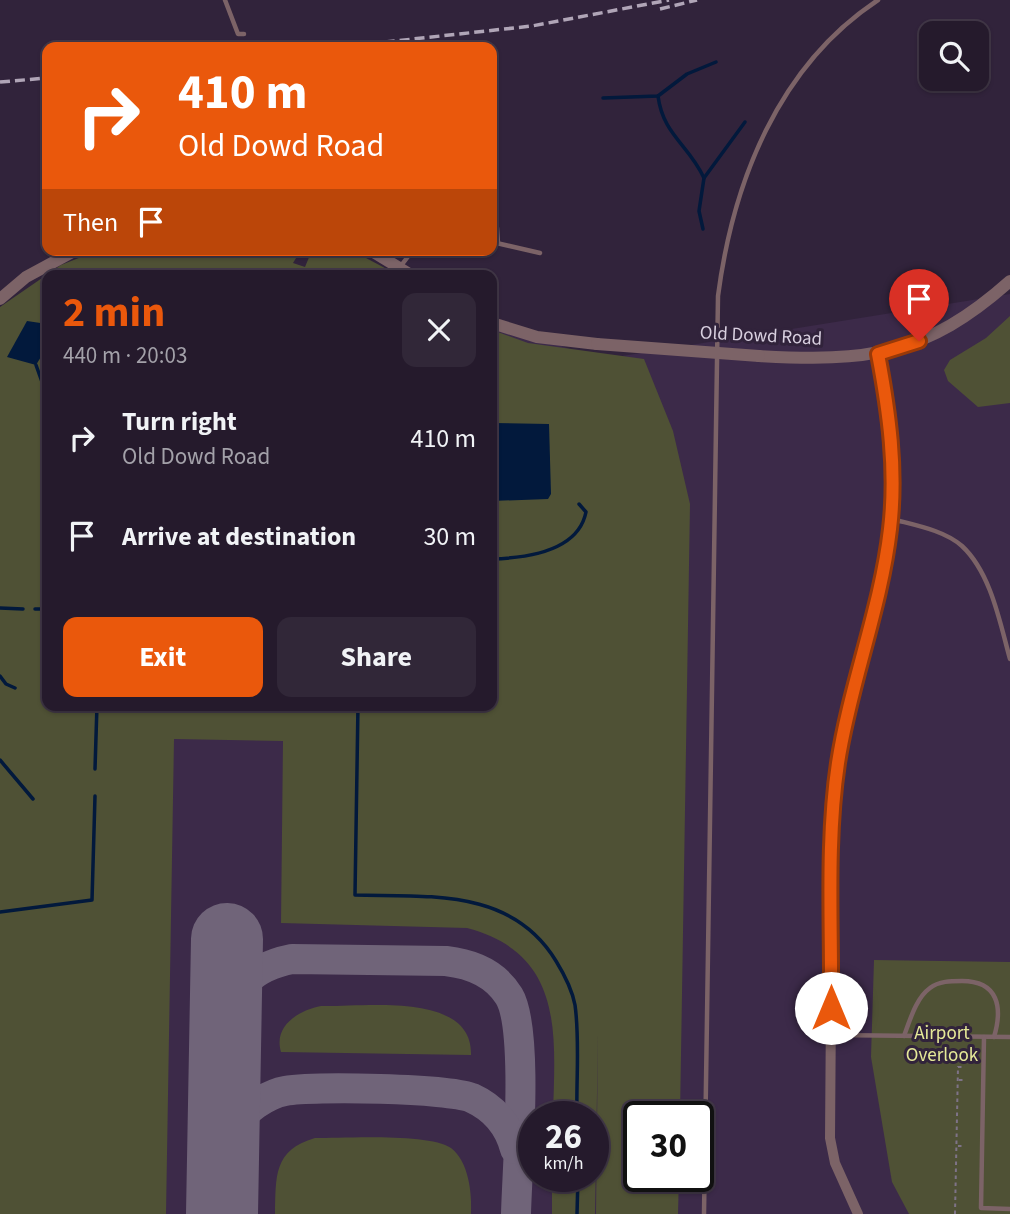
<!DOCTYPE html>
<meta charset="utf-8">
<style>
body{margin:0;font-family:"Source Sans 3",sans-serif;background:#312738;color:#f1f3f6;height:100vh;display:flex;flex-direction:column;font-size:26px;white-space:nowrap}
*{box-sizing:border-box;margin:0}
p{font-size:23px;color:#a3a1a9}
.icon{flex:none;width:38px;height:38px;fill:none;stroke:currentColor;stroke-width:2;stroke-linecap:round;stroke-linejoin:round}
.map{position:relative;flex:1;overflow:hidden}
.details{position:absolute;left:42px;top:270px;width:455px;height:441px;display:flex;flex-direction:column;background:#251a2c;border-radius:14px;box-shadow:0 2px 5px #0004,0 0 0 2px #423848}
.details>*{flex:none}
.top-card{position:absolute;left:42px;top:42px;width:455px;height:214px;border-radius:14px;box-shadow:0 2px 5px #0004,0 0 0 2px #423848;background:#ea580c;color:#fff;overflow:hidden}
.tools{position:absolute;left:919px;top:21px;display:grid;gap:14px}
.tools a{display:grid;place-items:center;width:70px;height:70px;border-radius:14px;background:#251a2c;box-shadow:0 2px 5px #0004,0 0 0 2px #423848;font-size:35px}
.speed{position:absolute;left:518px;top:1101px;display:flex;gap:14px;font-size:35px;font-weight:700;text-align:center}
.speed>*{display:grid;place-content:center;width:91px;height:91px;border-radius:50%;background:#251a2c;box-shadow:0 2px 5px #0004,0 0 0 2px #423848;line-height:1}
.speed small{font-size:18px;font-weight:400}
.speed .limit{border:4px solid #111;border-radius:10px;background:#fff;color:#111}
.pin{position:absolute;display:grid;place-items:center;width:60px;height:60px;color:#fff;margin:-72px -30px;border-radius:50% 50% 50% 0;rotate:-45deg;box-shadow:0 0 7px #0007}
.pin .icon{rotate:45deg}
.me{position:absolute;width:77px;margin:-38px;rotate:0deg;stroke-linejoin:round;filter:drop-shadow(0 0 5px #0008)}
.turn{display:flex;align-items:center;gap:24px;height:147px;padding:0 21px;font-size:32px}
.turn .icon{width:91px;height:91px;stroke-width:2.5}
.turn b{display:block;font-size:49px;line-height:60px}
.then{display:flex;align-items:center;height:66px;padding:0 21px;background:#0003;gap:14px;font-size:26px}
.round{display:grid;place-items:center;flex:none;width:74px;height:74px;border-radius:14px;background:#312738}
.headline{display:flex;align-items:center;justify-content:space-between;height:119px;padding:0 21px}
h1{font-size:42px;font-weight:700;line-height:52px;color:#ea580c}
.cta{display:flex;gap:14px;margin-top:auto;padding:14px 21px}
.cta a{flex:1;height:80px;border-radius:14px;background:#ea580c;color:#fff;font-size:28px;font-weight:700;line-height:80px;text-align:center}
.cta a+a{background:#312738;color:#f1f3f6}
ul{padding:0;list-style:none}
li{display:flex;align-items:center;gap:21px;height:98px;padding:0 21px}
li div{flex:1}
li b{display:block;font-size:26px}
li em{font-style:normal}
.map>svg:first-child{display:block}
.built{fill:#3c2a49;fill-rule:evenodd}
.green{fill:#4f5135}
.water{fill:#02193c}
.lines{fill:none;stroke-linecap:round;stroke-linejoin:round}
.stream{stroke:#02193c;stroke-width:3.5}
.taxiway{stroke:#706479;stroke-width:30}
.runway{stroke:#706479;stroke-width:72}
.path{stroke:#7e7387;stroke-width:2;stroke-dasharray:3.5 3.5;stroke-linecap:butt}
.service{stroke:#7c6367;stroke-width:4.5}
.minor{stroke:#7c6367;stroke-width:10}
.tertiary{stroke:#7c6367;stroke-width:12}
.rail{stroke:#b0a5b7;stroke-width:3.5;stroke-dasharray:10 5;stroke-linecap:butt}
.tertiary-bridge{stroke:#7c6367;stroke-width:12}
.route-casing{stroke:#983908;stroke-width:18}
.route{stroke:#ea580c;stroke-width:12}
.labels{text-anchor:middle;dominant-baseline:central;stroke-width:6;stroke-linejoin:round;paint-order:stroke}
.street-label{font-size:19px;fill:#d8cfdf;stroke:#31233b}
.park-label{font-size:19px;fill:#e5e998;stroke:#31233b}
</style>
<div class="map">
<svg width="1010" height="1214" viewBox="0 0 1010 1214">
<rect width="100%" height="100%" fill="#31233b"/>
<path class="built" d="M1010,294V1214H0V333L47,705H492V318L597,360ZM534,1116H593V1176H534ZM639,1116H698V1176H639Z"/>
<g class="green">
<path d="M99,250H301L293,263L305,267L312,250H351L398,275H47V705H492V330L528,343L644,359L673,431L690,504L680,1116H639V1176H679L678,1214H596L598,1032L595,1214H552V1176H593V1116H553C555,1035 565,954 467,928L281,923L283,741L174,739L166,1214H0V307L61,265Z"/>
<polygon points="1010,316 1010,403 978,407 948,381 944,370 950,360 986,338"/>
<polygon points="874,960 1010,962 1010,1214 909,1214 892,1182 871,1057"/>
<path d="M321,1006C364,1007 473,991 471,1055L281,1052C273,1025 300,1010 321,1006Z"/>
<path d="M315,1138C344,1138 430,1133 451,1148C469,1162 472,1193 471,1214H275C276,1177 273,1150 315,1138Z"/>
</g>
<g class="water">
<polygon points="27,321 47,324 47,347 36,365 7,357"/>
<polygon points="492,423 549,424 551,494 548,499 492,501"/>
</g>
<g class="lines">
<g class="stream">
<path d="M658,96C663,135 689,145 704,178L699,211L703,229"/>
<polyline points="603,98 658,96 687,74 716,62"/>
<polyline points="704,178 745,122"/>
<polyline points="36,365 47,396"/>
<path d="M492,559C526,558 578,552 586,512L579,504"/>
<polyline points="0,608 23,609"/>
<polyline points="35,609 47,609"/>
<polyline points="0,676 6,684 15,688"/>
<path d="M358,705L355,895C429,897 512,888 556,961C564,974 572,989 575,1005C580,1040 576,1080 577,1116"/>
<polyline points="0,760 33,799"/>
<polyline points="95,769 97,705"/>
<polyline points="0,912 92,900 95,796"/>
<polyline points="577,1214 578,1176"/>
</g>
<g class="taxiway">
<path d="M225,1025C234,986 252,967 292,959L446,961C472,964 495,973 509,996C529,1029 517,1169 516,1214"/>
<path d="M223,1174C227,1146 231,1121 256,1104C265,1098 274,1093 285,1091C312,1086 450,1088 472,1098C494,1108 509,1126 515,1149"/>
</g>
<polyline class="runway" points="222,1214 227,939"/>
<g class="path">
<polyline points="965,1053 975,1053"/>
<polyline points="959,1080 965,1080"/>
<polyline points="958,1146 964,1146"/>
<polyline points="955,1214 958,1067 965,1067"/>
</g>
<g class="service">
<polyline points="225,0 238,34 244,34"/>
<polyline points="492,221 497,228 498,243"/>
<polyline points="492,242 540,253"/>
<polyline points="400,267 413,250"/>
<path d="M892,519C914,525 944,530 962,546C991,573 1000,623 1010,659"/>
<polyline points="832,1035 1010,1037"/>
<path d="M904,1036C910,1020 916,998 930,988C939,981 951,981 962,981C998,981 1003,1007 994,1037"/>
<polyline points="984,1037 981,1208 1010,1209"/>
<path d="M704,1214L718,296C733,182 778,66 878,0"/>
</g>
<polyline class="minor" points="858,1214 835,1163 830,1138 832,873 838,765 882,571 890,529 893,478 887,398 878,354"/>
<g class="tertiary">
<polyline points="370,250 411,275"/>
<polyline points="0,299 26,277 76,250"/>
<polyline points="492,323 537,337 597,344"/>
<path d="M759,356C867,362 926,356 1010,281"/>
</g>
<g class="rail">
<polyline points="660,9 697,0"/>
<polyline points="340,47 532,26 669,0"/>
<polyline points="0,82 47,78"/>
</g>
<polyline class="tertiary-bridge" points="597,344 759,356"/>
</g>
<g class="lines">
<defs>
<path id="route" d="M831,1008C832,927 826,843 838,763C850,684 881,608 890,529C897,470 889,412 878,354L919,341"/>
</defs>
<use href="#route" class="route-casing"/>
<use href="#route" class="route"/>
</g>
<g class="labels">
<g class="street-label">
<text transform="translate(761 336) rotate(3)">Old Dowd Road</text>
</g>
<g class="park-label">
<text x="942" y="1033">Airport<tspan x="942" dy="22">Overlook</tspan></text>
</g>
</g>
</svg>
<div class="tools">
<a><svg class="icon" aria-label="search" viewBox="0 0 24 24"><circle cx="10" cy="10" r="6"/><path d="M15 15l6 6"/></svg></a>
</div>
<div class="speed"><div>26<small>km/h</small></div><div class="limit">30</div></div>
<div class="pin" style="left:919px;top:341px;background:#d93025"><svg class="icon" aria-label="arrive" viewBox="0 0 24 24"><path d="M6 21V4h12l-3 4 3 4H6"/></svg></div>
<svg class="me" style="left:831px;top:1008px" viewBox="-20 -20 40 40"><circle r="19" fill="#fff"/><path d="M0-13L10 11 0 6-10 11z" fill="#ea580c"/></svg>
<div class="top-card">
<div class="turn"><svg class="icon" aria-label="right" viewBox="0 0 24 24"><path d="M7 20v-9h11M14 6l5 5-5 5"/></svg><div><b>410 m</b>Old Dowd Road</div></div>
<div class="then">Then<svg class="icon" aria-label="arrive" viewBox="0 0 24 24"><path d="M6 21V4h12l-3 4 3 4H6"/></svg></div>
</div>
<section class="details">
<div class="headline"><div><h1>2 min</h1><p>440 m · 20:03</p></div><a class="round"><svg class="icon" aria-label="close" viewBox="0 0 24 24"><path d="M6 6l12 12M18 6L6 18"/></svg></a></div>
<ul>
<li><svg class="icon" aria-label="right" viewBox="0 0 24 24"><path d="M7 20v-9h11M14 6l5 5-5 5"/></svg><div><b>Turn right</b><p>Old Dowd Road</p></div><em>410 m</em></li>
<li><svg class="icon" aria-label="arrive" viewBox="0 0 24 24"><path d="M6 21V4h12l-3 4 3 4H6"/></svg><div><b>Arrive at destination</b></div><em>30 m</em></li>
</ul>
<div class="cta"><a>Exit</a><a>Share</a></div>
</section>
</div>
